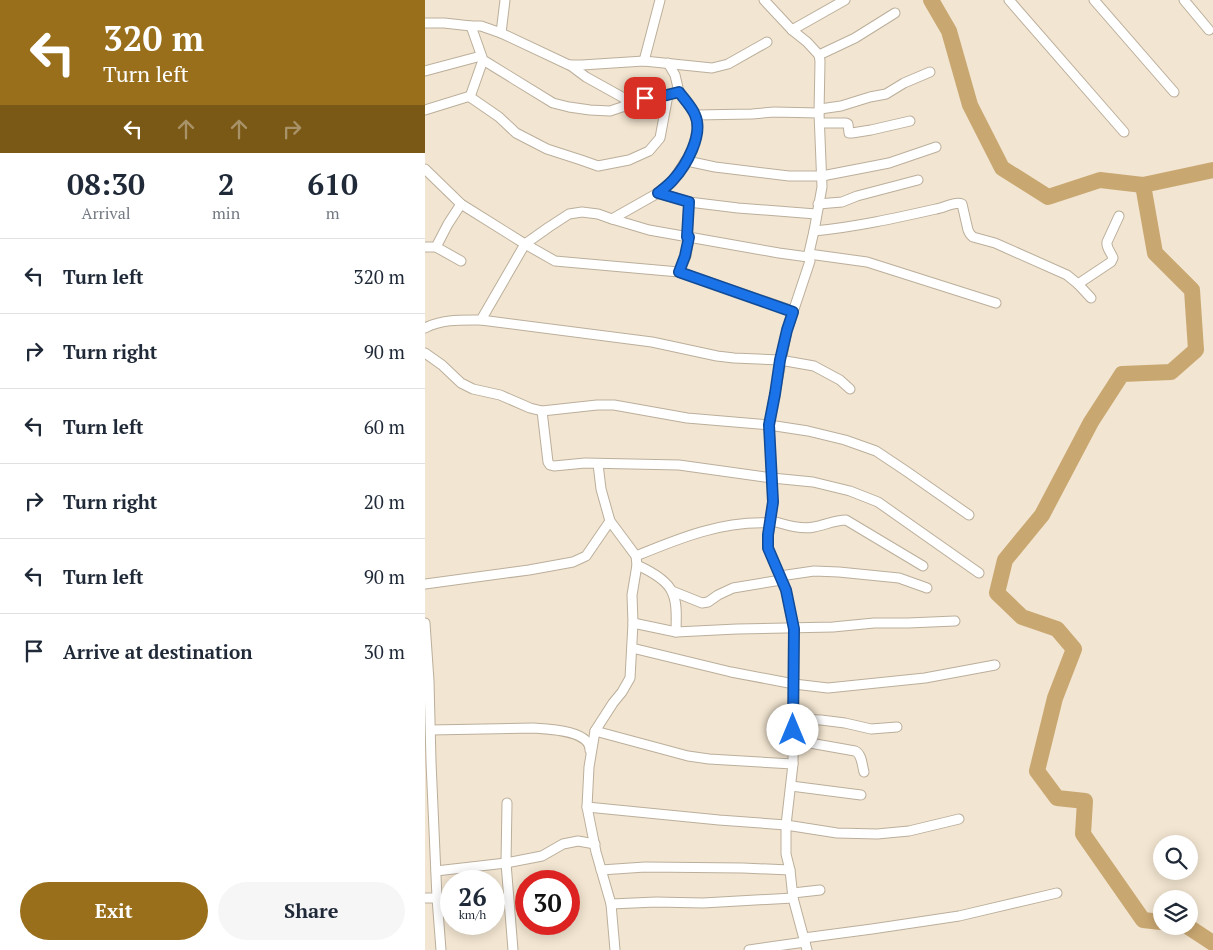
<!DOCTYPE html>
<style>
body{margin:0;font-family:"PT Serif",serif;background:#f6f6f7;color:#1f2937;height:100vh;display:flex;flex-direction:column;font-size:19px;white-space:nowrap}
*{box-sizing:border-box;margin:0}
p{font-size:16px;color:#747a83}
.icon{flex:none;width:28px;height:28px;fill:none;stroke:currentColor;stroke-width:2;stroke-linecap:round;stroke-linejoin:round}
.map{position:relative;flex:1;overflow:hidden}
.drawer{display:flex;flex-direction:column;background:#fff;width:425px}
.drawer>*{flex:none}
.guide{background:#996f1c;color:#fff;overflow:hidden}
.tools{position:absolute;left:728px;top:835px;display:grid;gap:10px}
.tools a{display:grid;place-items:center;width:45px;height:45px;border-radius:50%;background:#fff;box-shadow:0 2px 12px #0003;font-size:25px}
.speed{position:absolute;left:15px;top:870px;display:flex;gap:10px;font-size:25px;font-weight:700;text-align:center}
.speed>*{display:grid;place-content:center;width:65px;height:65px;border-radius:50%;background:#fff;box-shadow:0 2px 12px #0003;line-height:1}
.speed small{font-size:12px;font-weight:400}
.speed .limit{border:8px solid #d22;background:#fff;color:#111}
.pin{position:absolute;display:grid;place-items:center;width:42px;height:42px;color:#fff;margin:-21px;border-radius:10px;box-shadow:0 2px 8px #0006}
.me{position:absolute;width:55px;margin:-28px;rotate:0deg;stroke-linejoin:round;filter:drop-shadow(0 0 4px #0008)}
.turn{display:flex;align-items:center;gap:18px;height:105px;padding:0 20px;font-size:22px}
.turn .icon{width:65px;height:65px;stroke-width:2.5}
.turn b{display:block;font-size:35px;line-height:42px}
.lanes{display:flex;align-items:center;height:48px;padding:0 20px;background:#0003;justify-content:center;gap:25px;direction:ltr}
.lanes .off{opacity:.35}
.eta{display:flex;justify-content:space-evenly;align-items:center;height:85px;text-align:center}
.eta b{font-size:30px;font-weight:700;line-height:35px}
.cta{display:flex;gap:10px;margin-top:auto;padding:10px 20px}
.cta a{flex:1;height:58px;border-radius:30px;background:#996f1c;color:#fff;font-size:20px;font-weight:700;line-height:58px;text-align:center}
.cta a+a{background:#f6f6f7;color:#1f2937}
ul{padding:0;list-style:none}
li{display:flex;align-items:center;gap:15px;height:75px;padding:0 20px;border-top:1px solid #e0e1e3}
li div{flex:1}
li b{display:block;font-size:19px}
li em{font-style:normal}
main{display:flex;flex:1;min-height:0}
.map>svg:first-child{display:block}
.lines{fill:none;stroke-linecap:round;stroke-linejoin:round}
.river{stroke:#c9a771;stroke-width:16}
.minor-casing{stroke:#bbaf9b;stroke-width:11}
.minor{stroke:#fff;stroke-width:9}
.route-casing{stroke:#114b97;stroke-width:12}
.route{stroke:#1a73e8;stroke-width:9}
</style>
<main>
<section class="drawer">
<div class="guide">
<div class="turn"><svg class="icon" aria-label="left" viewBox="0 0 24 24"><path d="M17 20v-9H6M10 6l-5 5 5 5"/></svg><div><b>320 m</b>Turn left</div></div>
<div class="lanes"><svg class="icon" aria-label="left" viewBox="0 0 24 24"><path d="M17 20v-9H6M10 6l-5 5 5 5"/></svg><svg class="icon off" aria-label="ahead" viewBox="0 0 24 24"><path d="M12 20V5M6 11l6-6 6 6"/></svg><svg class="icon off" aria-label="ahead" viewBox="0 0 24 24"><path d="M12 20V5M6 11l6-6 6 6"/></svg><svg class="icon off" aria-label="right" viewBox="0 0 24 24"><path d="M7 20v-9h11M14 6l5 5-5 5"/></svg></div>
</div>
<div class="eta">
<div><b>08:30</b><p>Arrival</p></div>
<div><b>2</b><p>min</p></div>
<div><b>610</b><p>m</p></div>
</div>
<ul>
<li><svg class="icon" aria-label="left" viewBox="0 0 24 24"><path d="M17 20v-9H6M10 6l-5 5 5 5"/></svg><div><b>Turn left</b></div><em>320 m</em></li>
<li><svg class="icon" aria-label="right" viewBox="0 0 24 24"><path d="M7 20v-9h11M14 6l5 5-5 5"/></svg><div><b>Turn right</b></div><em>90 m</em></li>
<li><svg class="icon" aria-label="left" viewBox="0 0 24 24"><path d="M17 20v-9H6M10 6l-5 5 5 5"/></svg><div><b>Turn left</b></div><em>60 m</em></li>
<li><svg class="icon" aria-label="right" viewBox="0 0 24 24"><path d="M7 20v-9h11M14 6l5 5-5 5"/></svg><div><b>Turn right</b></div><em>20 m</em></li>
<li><svg class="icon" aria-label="left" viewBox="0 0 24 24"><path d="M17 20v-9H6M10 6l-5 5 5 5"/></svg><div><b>Turn left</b></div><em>90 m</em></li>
<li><svg class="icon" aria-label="arrive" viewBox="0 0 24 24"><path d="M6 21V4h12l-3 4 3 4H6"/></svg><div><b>Arrive at destination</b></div><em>30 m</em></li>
</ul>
<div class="cta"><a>Exit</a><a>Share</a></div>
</section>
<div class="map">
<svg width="788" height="950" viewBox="0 0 788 950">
<rect width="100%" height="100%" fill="#f2e5d1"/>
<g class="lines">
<g class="river">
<polyline points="506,0 524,31 545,105 577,168 623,197 675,180 718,185 788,170"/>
<polyline points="718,185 730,253 767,290 771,350 746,372 697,374 666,422 617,515 580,560 572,593 597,617 632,629 649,649 630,698 612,771 632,798 660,801 658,834 718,920 736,922"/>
<polyline points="762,926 788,943"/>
</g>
<defs>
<g id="minor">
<polyline points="339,0 367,30 382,42 394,55 395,61 394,113"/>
<polyline points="584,0 699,132"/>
<polyline points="669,0 749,92"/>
<polyline points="759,0 784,30"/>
<polyline points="0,23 19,23 46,26 56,26 76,33 144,65 157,65 219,61 287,68 303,64 342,42"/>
<polyline points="46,26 58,60 128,103 144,107 165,110 185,111 197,107 206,102 254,92"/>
<polyline points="367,30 420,0"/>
<polyline points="76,33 80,0"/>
<polyline points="394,55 430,38 470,13"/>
<polyline points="219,61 235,0"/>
<polyline points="145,65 161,77 206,102"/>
<polyline points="0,71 56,56"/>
<polyline points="45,97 58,60"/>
<polyline points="395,109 416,106 445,97 461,94 479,83 505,72"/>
<polyline points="0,110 42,97 45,97 74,117 91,133 122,149 156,160 173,166 204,160 224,151 235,138 243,95"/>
<polyline points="271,115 327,114 349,112 394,113 397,187 389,231 383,257 385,261 362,330 344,425 348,502 343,535 343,548 361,590 369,629 368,764 361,825 361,854 365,870 368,898 382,950"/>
<polyline points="395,123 421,123 423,124 424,133 427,133 446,130 485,121"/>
<polyline points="262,161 290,167 364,176 397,176 464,163 511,147"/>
<polyline points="0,169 36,204 100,244 130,261 254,272 368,311"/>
<polyline points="233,193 264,202 313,208 391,214"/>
<polyline points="393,204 417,202 432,196 493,180"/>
<polyline points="187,219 233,193 249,179 267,151 270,141 272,130 271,115 254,92 250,75 243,63"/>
<path d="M389,231C431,227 471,218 511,209C519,208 530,201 537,204L543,230L545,234L548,237L570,243L642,275L653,284L666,298"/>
<polyline points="262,237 264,202"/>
<polyline points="0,247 11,247 36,261"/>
<polyline points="11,247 23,224 36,204"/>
<polyline points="384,254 442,262 571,303"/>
<polyline points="254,272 261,256 264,237"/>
<path d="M653,284L686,262L688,258C686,252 681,248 682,242L694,216"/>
<polyline points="56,320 227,342 292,356 309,358 355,360 389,366 415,380 425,389"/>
<path d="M0,328C17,319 37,320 56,320L100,244L124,227L144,214L157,212L173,214L187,219L224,230L354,253L383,257"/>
<polyline points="0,353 17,365 36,383 48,389 75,395 105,408 117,411 172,405 189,405 262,418 344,425 383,431 420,440 451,451 481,471 544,515"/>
<polyline points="117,411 123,462 125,465 129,466 160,463 254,465 347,478 388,482 425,491 453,502 554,573"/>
<polyline points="173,464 176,489 185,521 211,556 212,565 207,595 208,623 205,678 197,692 188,703 170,731 164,767 162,807 171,852 186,904 190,950"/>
<path d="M344,520C358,524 375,530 389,527C400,525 410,520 421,520L498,566"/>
<path d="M211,556C255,538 296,521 344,523"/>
<path d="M212,565C223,570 242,580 247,592C253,603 251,620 251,632"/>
<polyline points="355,576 389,571 414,572 474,578 502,588"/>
<polyline points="0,584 104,570 148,562 161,556 185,521"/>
<polyline points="247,591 277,603 283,602 293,595 308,588 356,580"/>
<polyline points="0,623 4,681 6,762 12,898 16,950"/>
<polyline points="208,623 251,632 312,629 408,627 449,623 483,623 530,621"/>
<polyline points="207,648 306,672 369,684 403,688 500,678 570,665"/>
<polyline points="368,719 396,720 420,723 446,729 472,727"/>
<path d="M6,730L108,728C123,729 165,730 165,750"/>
<polyline points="170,731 263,756 284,759 368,764"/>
<path d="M368,740L430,751C437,754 437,765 439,772"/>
<polyline points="366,786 436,795"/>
<polyline points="82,803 81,863 88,950"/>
<polyline points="162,807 294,820 361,825 412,833 452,834 484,831 534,819"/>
<polyline points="176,870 220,867 318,868 365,870"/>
<polyline points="11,871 81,863 117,856 138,844 153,841 170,844"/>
<polyline points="368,893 395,890"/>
<polyline points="0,898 12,898"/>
<polyline points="186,904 231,902 278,903 368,898"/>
<polyline points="379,938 447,929 534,916 632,893"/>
<polyline points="324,950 380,942"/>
</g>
</defs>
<use href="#minor" class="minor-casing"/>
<use href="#minor" class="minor"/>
</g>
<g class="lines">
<defs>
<path id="route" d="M220,98L242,95L254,92C259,99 267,107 270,115C279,134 261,166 248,180C244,185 238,189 233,193L264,202L262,237H264L260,256L254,272L368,312L362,330L355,360L350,394L344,425L348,502L343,535V548L361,590L369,629L368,730"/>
</defs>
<use href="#route" class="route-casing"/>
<use href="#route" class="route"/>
</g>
</svg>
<div class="tools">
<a><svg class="icon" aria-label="search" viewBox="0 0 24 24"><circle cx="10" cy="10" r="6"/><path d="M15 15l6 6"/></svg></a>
<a><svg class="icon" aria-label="layers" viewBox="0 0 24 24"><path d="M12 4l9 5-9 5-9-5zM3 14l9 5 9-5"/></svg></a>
</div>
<div class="speed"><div>26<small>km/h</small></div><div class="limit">30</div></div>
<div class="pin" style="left:220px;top:98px;background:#d93025"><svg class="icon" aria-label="arrive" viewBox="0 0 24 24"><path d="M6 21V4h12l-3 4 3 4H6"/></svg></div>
<svg class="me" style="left:368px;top:730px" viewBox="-20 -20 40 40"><circle r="19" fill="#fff"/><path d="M0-13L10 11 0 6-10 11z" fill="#1a73e8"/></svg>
</div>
</main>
